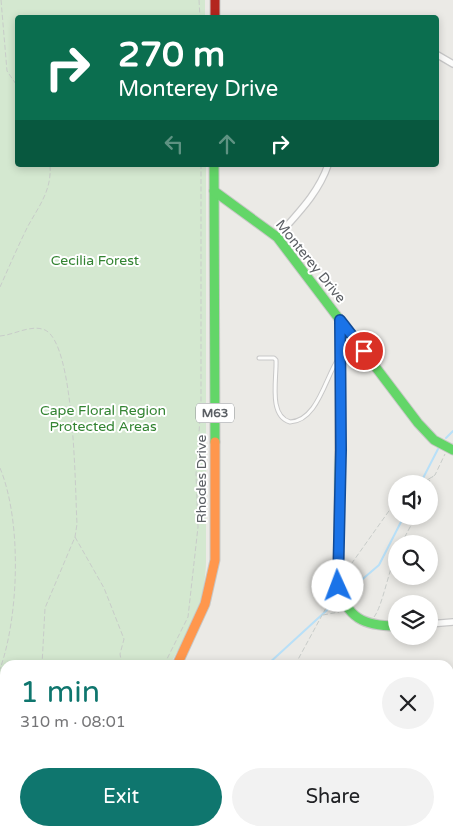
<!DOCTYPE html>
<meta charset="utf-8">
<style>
body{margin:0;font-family:"Varela Round",sans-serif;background:#f2f2f2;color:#202124;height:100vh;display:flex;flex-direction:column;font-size:19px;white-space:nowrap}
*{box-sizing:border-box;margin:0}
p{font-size:16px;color:#757577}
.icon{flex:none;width:28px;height:28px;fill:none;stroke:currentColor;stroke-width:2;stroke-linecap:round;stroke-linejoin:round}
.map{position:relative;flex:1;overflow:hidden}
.details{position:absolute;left:0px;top:660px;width:454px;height:176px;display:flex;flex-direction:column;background:#fff;border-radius:15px 15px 0 0;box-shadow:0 2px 8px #0003}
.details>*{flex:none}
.banner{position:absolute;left:15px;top:15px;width:424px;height:152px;border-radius:5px;box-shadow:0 2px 8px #0003;background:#0b6e4f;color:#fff;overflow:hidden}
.controls{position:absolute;left:388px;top:475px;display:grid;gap:10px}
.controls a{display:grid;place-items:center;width:50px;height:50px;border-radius:50%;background:#fff;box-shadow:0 2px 8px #0003;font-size:25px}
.pin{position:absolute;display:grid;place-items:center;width:42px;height:42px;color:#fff;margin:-21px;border:2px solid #fff;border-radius:50%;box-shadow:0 1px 5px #0007}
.me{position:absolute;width:55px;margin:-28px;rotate:358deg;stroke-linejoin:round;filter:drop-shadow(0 0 4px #0008)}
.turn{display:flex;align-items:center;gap:18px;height:105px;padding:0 20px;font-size:22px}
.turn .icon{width:65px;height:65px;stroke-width:2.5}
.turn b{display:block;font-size:35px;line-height:42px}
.lanes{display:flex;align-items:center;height:48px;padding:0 20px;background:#0003;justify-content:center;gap:25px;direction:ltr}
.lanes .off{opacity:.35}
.round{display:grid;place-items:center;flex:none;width:52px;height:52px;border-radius:26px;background:#f2f2f2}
.summary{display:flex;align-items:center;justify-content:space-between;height:85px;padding:0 20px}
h1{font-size:30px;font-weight:600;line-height:38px;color:#0f766e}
.button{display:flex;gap:10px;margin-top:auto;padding:10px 20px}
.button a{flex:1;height:58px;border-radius:30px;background:#0f766e;color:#fff;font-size:20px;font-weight:600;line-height:58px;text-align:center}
.button a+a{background:#f2f2f2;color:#202124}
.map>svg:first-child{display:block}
.green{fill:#d4e8d0}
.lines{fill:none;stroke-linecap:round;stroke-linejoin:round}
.stream{stroke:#b8e0f8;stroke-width:2}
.lane-casing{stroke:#c8c8c8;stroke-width:5}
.street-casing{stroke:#c8c8c8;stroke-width:8}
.fast-casing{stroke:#c7c7c6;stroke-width:11}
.slow-casing{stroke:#c7c7c6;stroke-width:11}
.jam-casing{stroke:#c7c7c6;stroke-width:11}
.path{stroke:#c8ccc9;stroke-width:1;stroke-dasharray:5 2.5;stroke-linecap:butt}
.lane{stroke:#fcfcfb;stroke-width:3}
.street{stroke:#fcfcfb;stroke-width:5.5}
.fast{stroke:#63d668;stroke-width:9}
.slow{stroke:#ff974d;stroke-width:9}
.jam{stroke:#b3261e;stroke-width:9}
.route-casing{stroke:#114b97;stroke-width:12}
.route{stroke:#1a73e8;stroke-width:9}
.labels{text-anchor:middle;stroke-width:4;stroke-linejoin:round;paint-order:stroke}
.shield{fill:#fff;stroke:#8c8f92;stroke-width:1}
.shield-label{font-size:12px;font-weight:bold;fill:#5b5f64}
.park-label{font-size:14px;fill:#338432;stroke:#fff}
.street-label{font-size:14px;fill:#5b5f64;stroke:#fff}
</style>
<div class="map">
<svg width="453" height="836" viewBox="0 0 453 836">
<rect width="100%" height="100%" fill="#ebeae6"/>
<path class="green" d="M0 0H205V17L18 18V165H206V562C205 606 190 627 170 665H5V831H155L158 836H0Z"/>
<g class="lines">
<g class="stream">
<polyline points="446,438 453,431"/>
<polyline points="420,484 438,449"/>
<polyline points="344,595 379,565 404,516"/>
<polyline points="267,665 338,600"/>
<polyline points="0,806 5,804"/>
</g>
<g class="lane-casing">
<path id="lane" d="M259 358H274L276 360C277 378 268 416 290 422 317 421 325 379 338 359"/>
</g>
<g class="street-casing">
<g id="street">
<polyline points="436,54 453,64"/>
<path d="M277 237C297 214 318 194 328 165"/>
<polyline points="429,624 453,622"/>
</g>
</g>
<g class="fast-casing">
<g id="fast">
<polyline points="214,165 215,442"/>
<polyline points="214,191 277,237 418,423 434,440 453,450"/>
<path d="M341 321 338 586C347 618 364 626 396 626"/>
</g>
</g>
<g class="slow-casing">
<g id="slow">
<polyline points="177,665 205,604 215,560 215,442"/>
<polyline points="449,781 453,782"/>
<polyline points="164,831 167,836"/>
</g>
</g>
<g class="jam-casing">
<polyline id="jam" points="215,0 215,18"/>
</g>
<g class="path">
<polyline points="1,0 7,71 18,87"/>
<polyline points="199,0 200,18"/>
<path d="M0 287C9 267 18 246 28 226 39 206 52 190 50 165"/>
<path d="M0 336C14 335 31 324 45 330 75 344 75 490 77 524L75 537 45 608 42 665"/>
<path d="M0 468C22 521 19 616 0 669"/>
<polyline points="421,484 435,475 445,454"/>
<polyline points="427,484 433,476"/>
<polyline points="75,537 104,588 124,639 120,654 122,665"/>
<polyline points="401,544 416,516"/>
<polyline points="347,570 396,501"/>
<polyline points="323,615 339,612"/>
<path d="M374 617C382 607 389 570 396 554"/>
<polyline points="164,665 188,617 198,527 196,474 201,405 201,165"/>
<polyline points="295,665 333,595"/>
<polyline points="0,701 5,700"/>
<polyline points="20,836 29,831"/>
<polyline points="120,836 122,831"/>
</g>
<use href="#lane" class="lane"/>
<use href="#street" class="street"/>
<use href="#fast" class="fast"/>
<use href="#slow" class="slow"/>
<use href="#jam" class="jam"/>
</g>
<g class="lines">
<g class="route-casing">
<polyline id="route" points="338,586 341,450 340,320 364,351"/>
</g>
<use href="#route" class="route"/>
</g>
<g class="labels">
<rect class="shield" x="196" y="403.5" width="38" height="19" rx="4"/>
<g class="shield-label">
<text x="215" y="417">M63</text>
</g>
<g class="park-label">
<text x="95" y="265">Cecilia Forest</text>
<text x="103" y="415">Cape Floral Region<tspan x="103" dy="16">Protected Areas</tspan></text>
</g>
<g class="street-label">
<text transform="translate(311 261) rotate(51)" y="5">Monterey Drive</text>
<text transform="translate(201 479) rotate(-90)" y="5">Rhodes Drive</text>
</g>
</g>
</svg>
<div class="controls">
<a><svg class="icon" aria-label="sound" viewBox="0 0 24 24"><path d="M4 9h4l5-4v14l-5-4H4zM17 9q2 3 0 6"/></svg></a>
<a><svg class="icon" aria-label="search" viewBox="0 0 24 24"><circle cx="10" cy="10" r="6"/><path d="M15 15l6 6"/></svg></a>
<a><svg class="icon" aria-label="layers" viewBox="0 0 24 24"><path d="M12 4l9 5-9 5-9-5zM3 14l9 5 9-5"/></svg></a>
</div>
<div class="pin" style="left:364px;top:351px;background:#d93025"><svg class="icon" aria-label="arrive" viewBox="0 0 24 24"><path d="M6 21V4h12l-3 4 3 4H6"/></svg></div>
<svg class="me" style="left:338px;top:586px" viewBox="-20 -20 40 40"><circle r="19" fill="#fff"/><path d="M0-13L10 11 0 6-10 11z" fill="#1a73e8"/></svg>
<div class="banner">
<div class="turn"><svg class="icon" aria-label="right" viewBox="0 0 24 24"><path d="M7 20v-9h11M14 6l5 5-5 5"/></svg><div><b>270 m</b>Monterey Drive</div></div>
<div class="lanes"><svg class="icon off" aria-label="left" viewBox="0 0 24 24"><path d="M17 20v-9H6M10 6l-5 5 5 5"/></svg><svg class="icon off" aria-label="ahead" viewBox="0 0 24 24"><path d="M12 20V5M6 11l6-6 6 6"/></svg><svg class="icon" aria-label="right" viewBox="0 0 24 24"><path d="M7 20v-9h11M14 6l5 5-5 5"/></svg></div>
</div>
<section class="details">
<div class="summary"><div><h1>1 min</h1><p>310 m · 08:01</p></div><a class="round"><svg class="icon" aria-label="close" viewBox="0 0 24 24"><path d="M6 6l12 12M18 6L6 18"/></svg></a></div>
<div class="button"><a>Exit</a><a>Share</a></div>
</section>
</div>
